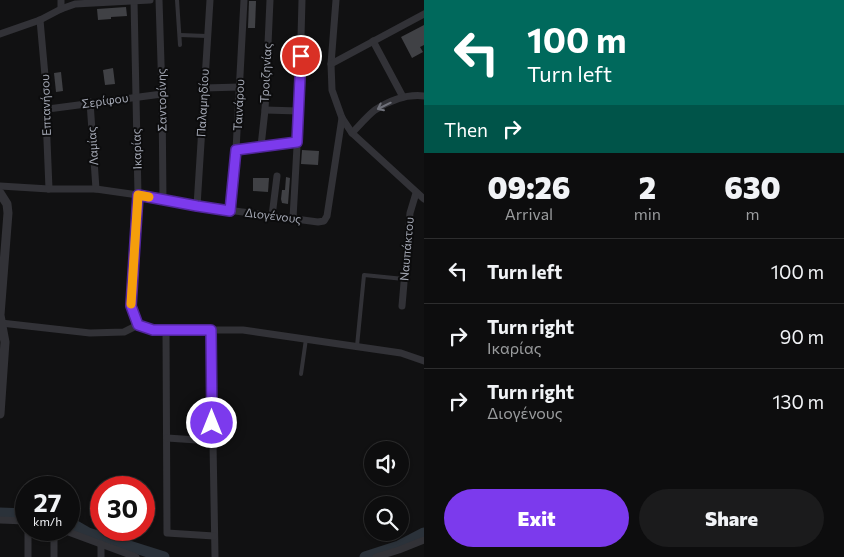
<!DOCTYPE html>
<meta charset="utf-8">
<style>
body{margin:0;font-family:Commissioner,sans-serif;background:#1b1b1c;color:#f1f3f6;height:100vh;display:flex;flex-direction:column;font-size:19px;white-space:nowrap}
*{box-sizing:border-box;margin:0}
p{font-size:16px;color:#9a9c9e}
.icon{flex:none;width:28px;height:28px;fill:none;stroke:currentColor;stroke-width:2;stroke-linecap:round;stroke-linejoin:round}
.map{position:relative;flex:1;overflow:hidden}
.drawer{display:flex;flex-direction:column;background:#0d0d0e;width:420px}
.drawer>*{flex:none}
.banner{background:#00695c;color:#fff;overflow:hidden}
.controls{position:absolute;left:364px;top:441px;display:grid;gap:10px}
.controls a{display:grid;place-items:center;width:45px;height:45px;border-radius:50%;background:#0d0d0e;box-shadow:0 1px 4px #0004,0 0 0 1px #2d2d2e;font-size:25px}
.speed{position:absolute;left:15px;top:476px;display:flex;gap:10px;font-size:25px;font-weight:700;text-align:center}
.speed>*{display:grid;place-content:center;width:65px;height:65px;border-radius:50%;background:#0d0d0e;box-shadow:0 1px 4px #0004,0 0 0 1px #2d2d2e;line-height:1}
.speed small{font-size:12px;font-weight:400}
.speed .limit{border:8px solid #d22;background:#fff;color:#111}
.pin{position:absolute;display:grid;place-items:center;width:42px;height:42px;color:#fff;margin:-21px;border:2px solid #fff;border-radius:50%;box-shadow:0 1px 5px #0007}
.me{position:absolute;width:55px;margin:-28px;rotate:0deg;stroke-linejoin:round;filter:drop-shadow(0 0 4px #0008)}
.turn{display:flex;align-items:center;gap:18px;height:105px;padding:0 20px;font-size:22px}
.turn .icon{width:65px;height:65px;stroke-width:2.5}
.turn b{display:block;font-size:35px;line-height:42px}
.then{display:flex;align-items:center;height:48px;padding:0 20px;background:#0003;gap:10px;font-size:19px}
.eta{display:flex;justify-content:space-evenly;align-items:center;height:85px;text-align:center}
.eta b{font-size:30px;font-weight:800;line-height:35px}
.button{display:flex;gap:10px;margin-top:auto;padding:10px 20px}
.button a{flex:1;height:58px;border-radius:30px;background:#7c3aed;color:#fff;font-size:20px;font-weight:800;line-height:58px;text-align:center}
.button a+a{background:#1b1b1c;color:#f1f3f6}
ul{padding:0;list-style:none}
li{display:flex;align-items:center;gap:15px;height:65px;padding:0 20px;border-top:1px solid #2d2d2e}
li div{flex:1}
li b{display:block;font-size:19px}
li em{font-style:normal}
main{display:flex;flex:1;min-height:0}
.map>svg:first-child{display:block}
.lines{fill:none;stroke-linecap:round;stroke-linejoin:round}
.river{stroke:#2b323a;stroke-width:11}
.building{fill:#404145}
.service{stroke:#323237;stroke-width:4}
.minor{stroke:#323237;stroke-width:7}
.tertiary{stroke:#323237;stroke-width:9}
.oneway{stroke:#70727b}
.route-casing{stroke:#51269a;stroke-width:12}
.route{stroke:#7c3aed;stroke-width:9}
.slow{stroke:#f59e0b;stroke-width:9}
.labels{text-anchor:middle;stroke-width:4;stroke-linejoin:round;paint-order:stroke}
.street-label{font-size:12px;fill:#a2a6b2;stroke:#0c0c0d}
</style>
<main>
<div class="map">
<svg width="424" height="557" viewBox="0 0 424 557">
<rect width="100%" height="100%" fill="#111112"/>
<g class="lines">
<g class="river">
<polyline points="0,513 26,514"/>
<polyline points="69,522 88,533 164,557"/>
<polyline points="365,557 399,546 424,533"/>
</g>
</g>
<g class="building">
<polygon points="249,1 256,1 255,28 248,28"/>
<polygon points="126,7 127,16 111,17 111,19 98,20 97,9"/>
<polygon points="424,25 424,45 420,47 423,52 412,58 401,37"/>
<polygon points="113,68 115,84 105,85 103,70"/>
<polygon points="61,72 63,91 56,92 54,73"/>
<polygon points="302,150 319,151 318,165 301,164"/>
<polygon points="286,177 290,178 288,204 282,203 281,199 282,190 285,190"/>
<polygon points="253,178 269,178 268,192 253,191"/>
</g>
<g class="lines">
<g class="service">
<polyline points="177,0 180,45"/>
<polyline points="180,35 207,36"/>
<polyline points="357,346 364,275 404,279"/>
<polyline points="301,374 306,339"/>
</g>
<g class="minor">
<polyline points="61,0 61,9"/>
<polyline points="134,0 138,195 131,306 138,325"/>
<polyline points="159,0 162,94 163,200"/>
<polyline points="336,0 331,64 332,90 342,118 352,133 424,199"/>
<polyline points="40,20 48,109 46,116 49,189"/>
<polyline points="0,34 40,20 61,9 75,4 150,0"/>
<polyline points="373,41 403,97"/>
<polyline points="331,64 424,14"/>
<polyline points="204,88 240,87"/>
<polyline points="90,102 96,189"/>
<polyline points="48,109 162,94"/>
<polyline points="265,110 299,111"/>
<path d="M352 133C359 126 367 116 375 110 389 101 407 94 424 96"/>
<polyline points="261,146 265,110 270,0"/>
<polyline points="236,150 297,142"/>
<polyline points="0,186 49,189 96,189 138,195 197,206 318,222 324,221 327,216 342,118"/>
<polyline points="197,206 210,0"/>
<polyline points="230,211 236,150 244,0"/>
<polyline points="272,216 277,176"/>
<polyline points="293,218 299,111 302,0"/>
<polyline points="402,306 410,213 416,193"/>
<polyline points="1,323 90,333 124,332 138,325 153,330 243,330 401,353 424,361"/>
<polyline points="211,330 215,556"/>
<polyline points="166,331 167,533 214,536"/>
<polyline points="167,438 212,441"/>
<polyline points="0,520 26,521"/>
<polyline points="63,530 136,557"/>
<polyline points="101,544 101,557"/>
<polyline points="28,557 28,530"/>
<polyline points="54,557 54,530"/>
<polyline points="376,557 399,550 424,540"/>
</g>
<polyline class="tertiary" points="0,193 7,204 8,213 0,315 5,342 0,414"/>
</g>
<defs><path id="oneway-shaft" d="M-6 0H5M1.5-3L5.5 0L1.5 3" fill="none" stroke-width="1.6" stroke-linecap="round" stroke-linejoin="round" transform="scale(1.25)"/></defs>
<use class="oneway" href="#oneway-shaft" transform="translate(384 106) rotate(154)"/>
<g class="lines">
<g class="route-casing">
<polyline id="route" points="212,423 211,330 153,330 138,325 131,306 138,195 197,206 230,211 236,150 297,142 301,56"/>
</g>
<use href="#route" class="route"/>
<polyline class="slow" points="131,304 138,195 149,197"/>
</g>
<g class="labels">
<g class="street-label">
<text transform="translate(266 73) rotate(-87)" y="4">Τροιζηνίας</text>
<text transform="translate(162 100) rotate(-91)" y="4">Σαντορίνης</text>
<text transform="translate(105 101) rotate(-8)" y="4">Σερίφου</text>
<text transform="translate(203 103) rotate(-87)" y="4">Παλαμηδίου</text>
<text transform="translate(46 105) rotate(-92)" y="4">Επτανήσου</text>
<text transform="translate(239 105) rotate(-87)" y="4">Ταινάρου</text>
<text transform="translate(93 146) rotate(-94)" y="4">Λαμίας</text>
<text transform="translate(137 149) rotate(-92)" y="4">Ικαρίας</text>
<text transform="translate(273 216) rotate(7)" y="4">Διογένους</text>
<text transform="translate(407 249) rotate(-85)" y="4">Ναυπάκτου</text>
</g>
</g>
</svg>
<div class="controls">
<a><svg class="icon" aria-label="sound" viewBox="0 0 24 24"><path d="M4 9h4l5-4v14l-5-4H4zM17 9q2 3 0 6"/></svg></a>
<a><svg class="icon" aria-label="search" viewBox="0 0 24 24"><circle cx="10" cy="10" r="6"/><path d="M15 15l6 6"/></svg></a>
</div>
<div class="speed"><div>27<small>km/h</small></div><div class="limit">30</div></div>
<div class="pin" style="left:301px;top:56px;background:#d93025"><svg class="icon" aria-label="arrive" viewBox="0 0 24 24"><path d="M6 21V4h12l-3 4 3 4H6"/></svg></div>
<svg class="me" style="left:212px;top:423px" viewBox="-20 -20 40 40"><circle r="17" fill="#7c3aed" stroke="#fff" stroke-width="3"/><path d="M0-11L8 9 0 5-8 9z" fill="#fff"/></svg>
</div>
<section class="drawer">
<div class="banner">
<div class="turn"><svg class="icon" aria-label="left" viewBox="0 0 24 24"><path d="M17 20v-9H6M10 6l-5 5 5 5"/></svg><div><b>100 m</b>Turn left</div></div>
<div class="then">Then<svg class="icon" aria-label="right" viewBox="0 0 24 24"><path d="M7 20v-9h11M14 6l5 5-5 5"/></svg></div>
</div>
<div class="eta">
<div><b>09:26</b><p>Arrival</p></div>
<div><b>2</b><p>min</p></div>
<div><b>630</b><p>m</p></div>
</div>
<ul>
<li><svg class="icon" aria-label="left" viewBox="0 0 24 24"><path d="M17 20v-9H6M10 6l-5 5 5 5"/></svg><div><b>Turn left</b></div><em>100 m</em></li>
<li><svg class="icon" aria-label="right" viewBox="0 0 24 24"><path d="M7 20v-9h11M14 6l5 5-5 5"/></svg><div><b>Turn right</b><p>Ικαρίας</p></div><em>90 m</em></li>
<li><svg class="icon" aria-label="right" viewBox="0 0 24 24"><path d="M7 20v-9h11M14 6l5 5-5 5"/></svg><div><b>Turn right</b><p>Διογένους</p></div><em>130 m</em></li>
</ul>
<div class="button"><a>Exit</a><a>Share</a></div>
</section>
</main>
